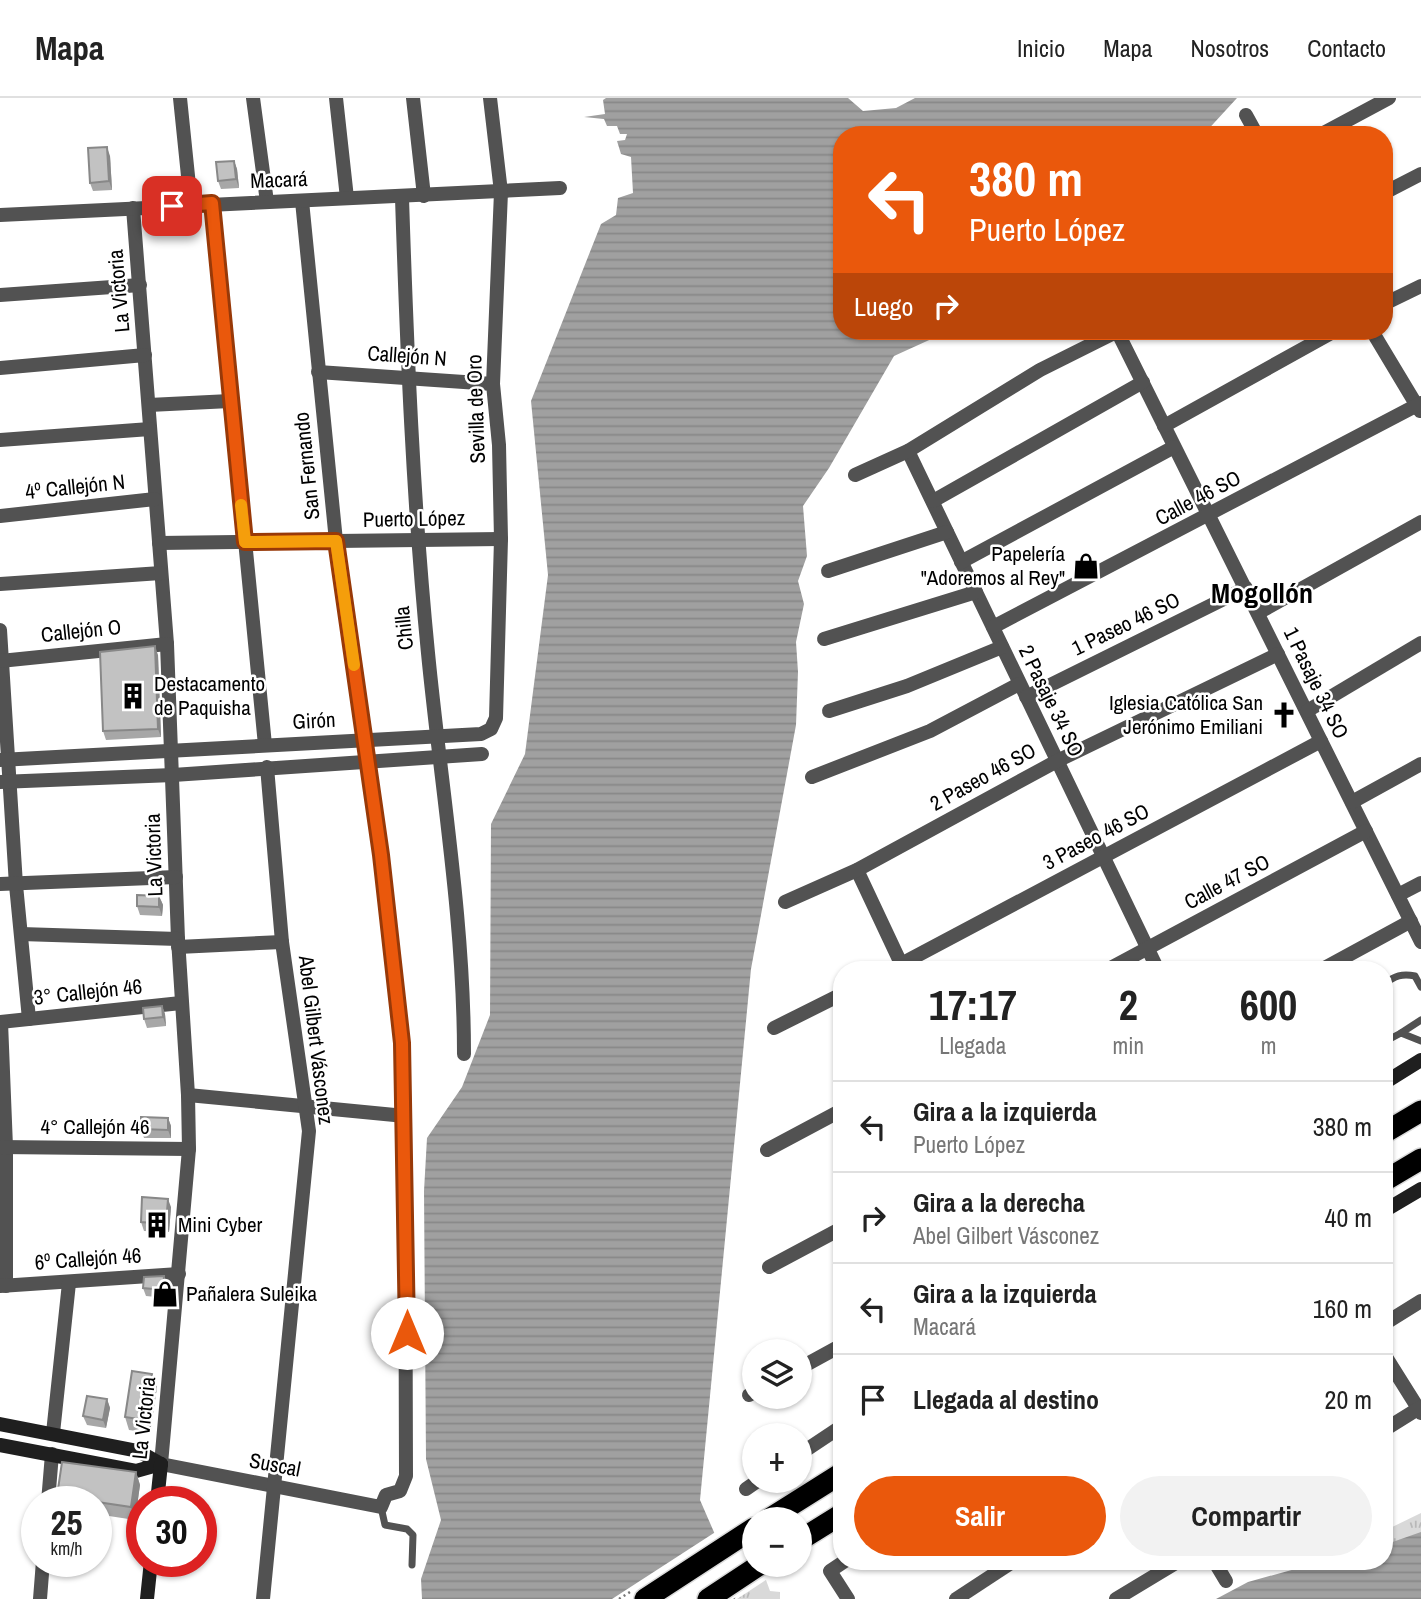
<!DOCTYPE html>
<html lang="es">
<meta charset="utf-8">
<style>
body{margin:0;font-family:"Archivo Narrow",sans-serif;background:#f2f2f2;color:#222;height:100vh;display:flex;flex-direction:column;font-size:26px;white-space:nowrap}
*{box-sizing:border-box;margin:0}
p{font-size:23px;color:#767676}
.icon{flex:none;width:38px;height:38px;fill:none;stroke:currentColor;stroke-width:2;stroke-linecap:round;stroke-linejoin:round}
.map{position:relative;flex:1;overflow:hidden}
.sheet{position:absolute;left:833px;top:863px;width:560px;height:609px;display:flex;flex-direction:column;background:#fff;border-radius:28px;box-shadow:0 2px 5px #0004}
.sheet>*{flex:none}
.banner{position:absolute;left:833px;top:28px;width:560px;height:214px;border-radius:28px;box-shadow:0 2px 5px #0004;background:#ea580c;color:#fff;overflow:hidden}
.tools{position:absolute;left:742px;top:1241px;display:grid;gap:14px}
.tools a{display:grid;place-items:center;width:70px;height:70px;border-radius:50%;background:#fff;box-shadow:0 2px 5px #0004;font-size:35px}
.speed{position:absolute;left:21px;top:1388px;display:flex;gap:14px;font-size:35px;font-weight:700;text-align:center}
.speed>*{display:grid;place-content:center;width:91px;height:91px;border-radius:50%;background:#fff;box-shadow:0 2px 5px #0004;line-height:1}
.speed small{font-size:18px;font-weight:400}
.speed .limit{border:10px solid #d22;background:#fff;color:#111}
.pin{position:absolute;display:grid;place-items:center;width:60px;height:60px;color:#fff;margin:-30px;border-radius:14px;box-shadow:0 4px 10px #0006}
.me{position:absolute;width:77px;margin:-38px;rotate:0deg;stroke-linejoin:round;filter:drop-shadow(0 0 5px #0008)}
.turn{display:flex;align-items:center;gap:24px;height:147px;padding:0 21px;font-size:32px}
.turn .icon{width:91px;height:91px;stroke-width:2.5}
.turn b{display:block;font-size:49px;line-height:60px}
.then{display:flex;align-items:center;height:66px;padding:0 21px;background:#0003;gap:14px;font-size:26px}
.eta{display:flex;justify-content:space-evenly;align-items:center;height:119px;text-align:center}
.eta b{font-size:42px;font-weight:700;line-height:49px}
.action{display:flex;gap:14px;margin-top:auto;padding:14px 21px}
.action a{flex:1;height:80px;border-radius:42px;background:#ea580c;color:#fff;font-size:28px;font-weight:700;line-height:80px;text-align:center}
.action a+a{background:#f2f2f2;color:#222}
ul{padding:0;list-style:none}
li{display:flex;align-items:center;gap:21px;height:91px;padding:0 21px;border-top:2px solid #e0e0e0}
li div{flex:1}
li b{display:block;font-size:26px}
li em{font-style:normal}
header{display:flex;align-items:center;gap:42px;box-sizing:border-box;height:98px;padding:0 35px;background:#fff;border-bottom:2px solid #e0e0e0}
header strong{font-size:33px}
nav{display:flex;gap:38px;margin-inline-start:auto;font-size:24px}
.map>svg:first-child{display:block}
.park{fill:url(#park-tufts)}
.water{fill:url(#water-rules)}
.pier{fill:#fff}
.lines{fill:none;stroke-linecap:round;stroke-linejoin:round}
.highway-casing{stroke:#dbdbdb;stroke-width:24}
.path{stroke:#747474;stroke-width:2.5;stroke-dasharray:2 3.5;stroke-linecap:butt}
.lane{stroke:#525252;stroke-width:7}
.street{stroke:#525252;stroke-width:14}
.secondary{stroke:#1f1f1f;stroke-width:14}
.highway{stroke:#000;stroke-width:21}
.wall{fill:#a7a7a7}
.shaded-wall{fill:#888}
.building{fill:#c2c2c2;stroke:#888;stroke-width:2}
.route-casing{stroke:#983908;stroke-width:18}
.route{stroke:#ea580c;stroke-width:12}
.slow{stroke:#f59e0b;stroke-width:12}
.labels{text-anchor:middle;stroke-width:5;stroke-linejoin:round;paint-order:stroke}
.street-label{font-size:21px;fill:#000;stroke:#fff}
.poi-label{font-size:21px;fill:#000;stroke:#fff;text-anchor:start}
.district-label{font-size:28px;font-weight:bold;fill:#000;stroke:#fff}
</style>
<header>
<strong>Mapa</strong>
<nav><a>Inicio</a><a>Mapa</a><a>Nosotros</a><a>Contacto</a></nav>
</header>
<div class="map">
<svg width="1421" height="1501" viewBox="0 0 1421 1501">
<defs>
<pattern id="park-tufts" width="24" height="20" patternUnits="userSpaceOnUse" patternTransform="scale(1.75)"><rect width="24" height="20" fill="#d9d9d9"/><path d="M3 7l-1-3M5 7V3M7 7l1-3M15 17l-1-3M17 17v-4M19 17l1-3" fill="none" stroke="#b8b8b8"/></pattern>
<pattern id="water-rules" width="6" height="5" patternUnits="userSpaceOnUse" patternTransform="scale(1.75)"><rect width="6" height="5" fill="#a0a0a0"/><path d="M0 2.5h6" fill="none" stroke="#888"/></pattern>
</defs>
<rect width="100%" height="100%" fill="#fff"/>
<g class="park">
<polygon points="1421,1415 1421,1442 1384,1457 1384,1433"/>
<polygon points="766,1482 770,1493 780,1494 780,1501 737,1501"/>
</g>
<g class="water">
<polygon points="606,0 848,0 863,13 896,10 915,0 1237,0 1203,37 842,37 842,233 949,233 894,258 829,370 803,408 807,458 798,483 804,506 796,544 798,574 796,627 751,871 700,1402 737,1487 735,1501 422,1501 421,1481 441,1422 426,1361 424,1093 427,1040 462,989 490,917 491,726 525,656 548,477 531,303 601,126 616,117 618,100 633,95 631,59 621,56 617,43 625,42 627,36 620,36 617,28 607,28 604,21 584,19 605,16 603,2"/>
<polygon points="1421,1434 1421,1501 1216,1501 1248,1484 1324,1463 1384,1463 1384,1447"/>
</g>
<polygon class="pier" points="717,1433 740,1486 739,1497 733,1501 612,1501"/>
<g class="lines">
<g class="highway-casing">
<g id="highway">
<polyline points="1384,1035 1421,1013"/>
<polyline points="1384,1083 1421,1061"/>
<polyline points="769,1421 842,1375"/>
<polyline points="800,1442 842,1416"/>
<polyline points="645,1501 754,1430"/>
<polyline points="708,1501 761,1466"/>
</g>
</g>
<polyline class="path" points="619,1501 630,1494"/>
<g class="lane">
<path d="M1384 886C1395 878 1402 875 1415 878L1421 889"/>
<polyline points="1401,935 1421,922"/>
<polyline points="1384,944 1401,935 1421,943"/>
<polyline points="381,1409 385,1427 407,1431 413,1437 412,1467"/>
</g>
<g class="street">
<polyline points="180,0 191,107"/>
<polyline points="253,0 267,104"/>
<polyline points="336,0 347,100"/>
<polyline points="413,0 424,98"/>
<polyline points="1246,17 1257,37"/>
<polyline points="1320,37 1389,0"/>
<polyline points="1384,95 1421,76"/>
<path d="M402 100C407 252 413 403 428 555 441 689 464 821 464 956"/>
<polyline points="212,105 265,647"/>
<polyline points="133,110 167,546 178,841 188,997 189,1051 161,1366 381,1409 386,1397 400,1393 406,1378 405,1018 402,945 381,757 336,443 302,103"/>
<polyline points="0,117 560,90"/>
<polyline points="0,197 140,187"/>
<polyline points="1384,206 1421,188"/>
<polyline points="1117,233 1421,844"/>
<polyline points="1372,233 1420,313"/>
<polyline points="0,270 145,257"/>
<polyline points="318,274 493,286"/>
<polyline points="149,307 230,303"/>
<polyline points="1164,328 1335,233"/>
<polyline points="0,342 150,331"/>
<polyline points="908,353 1158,872"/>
<polyline points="855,377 908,353 1040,272 1118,233"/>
<polyline points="933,403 1143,284"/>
<polyline points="0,418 155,401"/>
<polyline points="159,445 501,441"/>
<polyline points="961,464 1174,349"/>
<polyline points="828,473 947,434"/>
<polyline points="0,486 161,475"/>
<polyline points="1258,515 1421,424"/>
<polyline points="993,529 1421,305"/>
<polyline points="0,532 16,787 29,921"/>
<polyline points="824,541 976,494"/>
<polyline points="0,563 167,546"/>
<polyline points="1026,599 1246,490"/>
<polyline points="829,613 907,588 1002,549"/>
<polyline points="1307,613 1421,545"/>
<polyline points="0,662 481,636 491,631 496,620 501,441 499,347 493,286 501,94 490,0"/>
<polyline points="812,679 930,633 1019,586"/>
<polyline points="0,684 173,677 482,656"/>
<polyline points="1352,704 1421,666"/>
<polyline points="857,772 904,872"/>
<polyline points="0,786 176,779"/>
<polyline points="1398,797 1421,785"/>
<polyline points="785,804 857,772 1057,663 1278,556"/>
<polyline points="21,836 178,841"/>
<polyline points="178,849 282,844"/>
<polyline points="890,872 1321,643"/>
<polyline points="1107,872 1366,733"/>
<polyline points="1321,872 1411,823"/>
<polyline points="0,924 181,905"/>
<polyline points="1,924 6,1049 6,1188"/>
<polyline points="774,930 842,896"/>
<polyline points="188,997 405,1018"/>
<polyline points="0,1049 189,1051"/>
<polyline points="767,1052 842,1012"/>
<polyline points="769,1169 842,1130"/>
<polyline points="0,1188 179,1176"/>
<polyline points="1384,1226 1421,1203"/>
<polyline points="1384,1256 1421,1315"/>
<polyline points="800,1270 842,1247"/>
<polyline points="749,1297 754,1294"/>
<polyline points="1384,1332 1421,1309"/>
<polyline points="53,1335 69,1185"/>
<polyline points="800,1356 842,1328"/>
<polyline points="746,1391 759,1382"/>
<polyline points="48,1404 52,1356"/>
<polyline points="845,1463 830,1473 848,1501"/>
<polyline points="1214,1463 1226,1483"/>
<polyline points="40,1501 43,1463"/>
<polyline points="263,1501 309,1033 282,844 267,669"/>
<polyline points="956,1501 1014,1463"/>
<polyline points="1116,1501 1179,1463"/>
</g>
<g class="secondary">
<polyline points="1384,985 1421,962"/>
<polyline points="1384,1113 1421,1091"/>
<polyline points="0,1326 138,1353 161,1366"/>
<polyline points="0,1347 136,1373 161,1366"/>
<polyline points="157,1404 161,1366"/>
<polyline points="147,1501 151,1463"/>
</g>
<use href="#highway" class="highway"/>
</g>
<g class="wall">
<polygon points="110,58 112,92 93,93 90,85"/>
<polygon points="234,63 237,71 239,90 221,91 218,83"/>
<polygon points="158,557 161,639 106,642 103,633"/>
<polygon points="159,798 163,807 162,818 140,817 137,808"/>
<polygon points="162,908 165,916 166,928 147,930 144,921"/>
<polygon points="168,1020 171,1028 171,1040 144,1040 141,1031"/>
<polygon points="171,1109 169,1134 144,1133 141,1124"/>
<polygon points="164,1178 167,1186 166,1200 146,1198 143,1190"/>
<polygon points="152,1276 157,1289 150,1335 129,1332 125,1319"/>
<polygon points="107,1301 110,1310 106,1330 87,1327 83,1318"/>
<polygon points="136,1374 140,1387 135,1422 96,1416 96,1404 59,1404 57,1398"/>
</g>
<g class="shaded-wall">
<polygon points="107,49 110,58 112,92 109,83"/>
<polygon points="234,63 237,71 239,90 236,81"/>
<polygon points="155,548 158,557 161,639 158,631"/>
<polygon points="159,798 163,807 162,818 159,809"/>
<polygon points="162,908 165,916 166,928 163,919"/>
<polygon points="168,1020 171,1028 171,1040 168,1032"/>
<polygon points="168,1101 171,1109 169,1134 166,1126"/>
<polygon points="164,1178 167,1186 166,1200 163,1192"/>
<polygon points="152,1276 157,1289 150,1335 145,1322"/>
<polygon points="107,1301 110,1310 106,1330 103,1322"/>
<polygon points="136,1374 140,1387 135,1422 131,1409"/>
</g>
<g class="building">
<polygon points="107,49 109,83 90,85 88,50"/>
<polygon points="234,63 236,81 218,83 216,64"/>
<polygon points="155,548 158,631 103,633 100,554"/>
<polygon points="137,797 159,798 159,809 137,808"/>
<polygon points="162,908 163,919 144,921 143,910"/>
<polygon points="141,1019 168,1020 168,1032 141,1031"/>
<polygon points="142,1099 168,1101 166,1126 141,1124"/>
<polygon points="164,1178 163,1192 143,1190 144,1179"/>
<polygon points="132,1273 152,1276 145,1322 125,1319"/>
<polygon points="87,1298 107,1301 103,1322 83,1318"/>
<polygon points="62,1364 136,1374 131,1409 57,1398"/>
</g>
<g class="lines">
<g class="route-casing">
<polyline id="route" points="172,108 212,105 245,444 336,443 381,757 402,945 407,1235"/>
</g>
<use href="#route" class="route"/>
<polyline class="slow" points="241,407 245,444 336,443 354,567"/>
</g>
<defs>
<g id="shop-bare" transform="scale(2.1)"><path d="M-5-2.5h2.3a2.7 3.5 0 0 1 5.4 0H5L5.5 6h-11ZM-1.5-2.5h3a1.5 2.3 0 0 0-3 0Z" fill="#000" stroke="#fff" stroke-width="2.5" paint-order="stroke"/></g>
<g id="building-bare" transform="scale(2.1)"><path d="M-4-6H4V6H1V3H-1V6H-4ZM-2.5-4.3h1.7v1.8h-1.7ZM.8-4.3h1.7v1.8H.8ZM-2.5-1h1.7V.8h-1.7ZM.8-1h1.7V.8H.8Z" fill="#000" stroke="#fff" stroke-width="2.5" paint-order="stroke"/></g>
<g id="church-bare" transform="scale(2.1)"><path d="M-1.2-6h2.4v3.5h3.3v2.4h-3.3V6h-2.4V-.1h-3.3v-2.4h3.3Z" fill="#000" stroke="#fff" stroke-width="2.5" paint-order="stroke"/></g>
</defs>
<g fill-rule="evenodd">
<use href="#shop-bare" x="1086" y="468"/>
<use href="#building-bare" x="133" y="598"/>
<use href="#church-bare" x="1284" y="617"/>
<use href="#building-bare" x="157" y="1127"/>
<use href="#shop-bare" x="165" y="1196"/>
</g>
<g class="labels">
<g class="street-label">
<text transform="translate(279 82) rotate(-2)" y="7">Macará</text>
<text transform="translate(119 193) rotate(-95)" y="7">La Victoria</text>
<text transform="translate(407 258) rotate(4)" y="7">Callejón N</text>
<text transform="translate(476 311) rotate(-92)" y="7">Sevilla de Oro</text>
<text transform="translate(307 368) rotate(-96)" y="7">San Fernando</text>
<text transform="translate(75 389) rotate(-6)" y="7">4º Callejón N</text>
<text transform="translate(1198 400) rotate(-28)" y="7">Calle 46 SO</text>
<text transform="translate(414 421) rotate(-1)" y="7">Puerto López</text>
<text transform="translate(1126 526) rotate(-26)" y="7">1 Paseo 46 SO</text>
<text transform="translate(404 530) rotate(-96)" y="7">Chilla</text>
<text transform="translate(81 533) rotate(-6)" y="7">Callejón O</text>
<text transform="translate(1316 585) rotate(64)" y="7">1 Pasaje 34 SO</text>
<text transform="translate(1051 603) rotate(64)" y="7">2 Pasaje 34 SO</text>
<text transform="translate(314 623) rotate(-3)" y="7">Girón</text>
<text transform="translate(983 679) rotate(-29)" y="7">2 Paseo 46 SO</text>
<text transform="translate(1096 739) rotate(-28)" y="7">3 Paseo 46 SO</text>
<text transform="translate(154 757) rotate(-92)" y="7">La Victoria</text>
<text transform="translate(1227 784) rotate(-28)" y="7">Calle 47 SO</text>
<text transform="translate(88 894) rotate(-6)" y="7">3° Callejón 46</text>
<text transform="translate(316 942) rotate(83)" y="7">Abel Gilbert Vásconez</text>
<text x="95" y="1036">4° Callejón 46</text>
<text transform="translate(88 1161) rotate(-4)" y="7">6º Callejón 46</text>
<text transform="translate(144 1320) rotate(-84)" y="7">La Victoria</text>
<text transform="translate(275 1367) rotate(11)" y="7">Suscal</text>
</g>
<g class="poi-label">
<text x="1065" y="463" text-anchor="end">Papelería<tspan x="1065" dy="24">"Adoremos al Rey"</tspan></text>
<text x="154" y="593">Destacamento<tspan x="154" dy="24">de Paquisha</tspan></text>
<text x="1263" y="612" text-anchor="end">Iglesia Católica San<tspan x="1263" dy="24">Jerónimo Emiliani</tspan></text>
<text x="178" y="1134">Mini Cyber</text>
<text x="186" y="1203">Pañalera Suleika</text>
</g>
<g class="district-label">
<text x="1262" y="505">Mogollón</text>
</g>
</g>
</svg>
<div class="tools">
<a><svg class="icon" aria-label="layers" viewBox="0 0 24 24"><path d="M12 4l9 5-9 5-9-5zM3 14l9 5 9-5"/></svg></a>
<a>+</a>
<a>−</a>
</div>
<div class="speed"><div>25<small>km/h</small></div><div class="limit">30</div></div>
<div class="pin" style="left:172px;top:108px;background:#d93025"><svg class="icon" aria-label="arrive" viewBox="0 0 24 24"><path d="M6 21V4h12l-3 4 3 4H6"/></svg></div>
<svg class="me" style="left:407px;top:1235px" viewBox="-20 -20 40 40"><circle r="19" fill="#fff"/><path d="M0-13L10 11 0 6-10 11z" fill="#ea580c"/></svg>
<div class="banner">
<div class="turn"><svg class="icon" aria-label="left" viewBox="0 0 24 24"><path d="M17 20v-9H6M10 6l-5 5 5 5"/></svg><div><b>380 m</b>Puerto López</div></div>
<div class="then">Luego<svg class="icon" aria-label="right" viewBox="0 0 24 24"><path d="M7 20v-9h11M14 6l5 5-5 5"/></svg></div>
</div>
<section class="sheet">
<div class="eta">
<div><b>17:17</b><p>Llegada</p></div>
<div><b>2</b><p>min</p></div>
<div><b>600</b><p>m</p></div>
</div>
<ul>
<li><svg class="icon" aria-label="left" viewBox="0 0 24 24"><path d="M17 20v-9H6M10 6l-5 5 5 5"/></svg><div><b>Gira a la izquierda</b><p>Puerto López</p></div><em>380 m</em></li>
<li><svg class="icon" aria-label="right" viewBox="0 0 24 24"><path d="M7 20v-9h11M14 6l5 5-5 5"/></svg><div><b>Gira a la derecha</b><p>Abel Gilbert Vásconez</p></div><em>40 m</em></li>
<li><svg class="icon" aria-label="left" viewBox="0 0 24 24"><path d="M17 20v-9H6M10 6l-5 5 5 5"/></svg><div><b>Gira a la izquierda</b><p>Macará</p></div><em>160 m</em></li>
<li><svg class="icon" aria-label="arrive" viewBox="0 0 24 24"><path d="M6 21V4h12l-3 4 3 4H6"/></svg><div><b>Llegada al destino</b></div><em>20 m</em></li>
</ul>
<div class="action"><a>Salir</a><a>Compartir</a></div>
</section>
</div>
